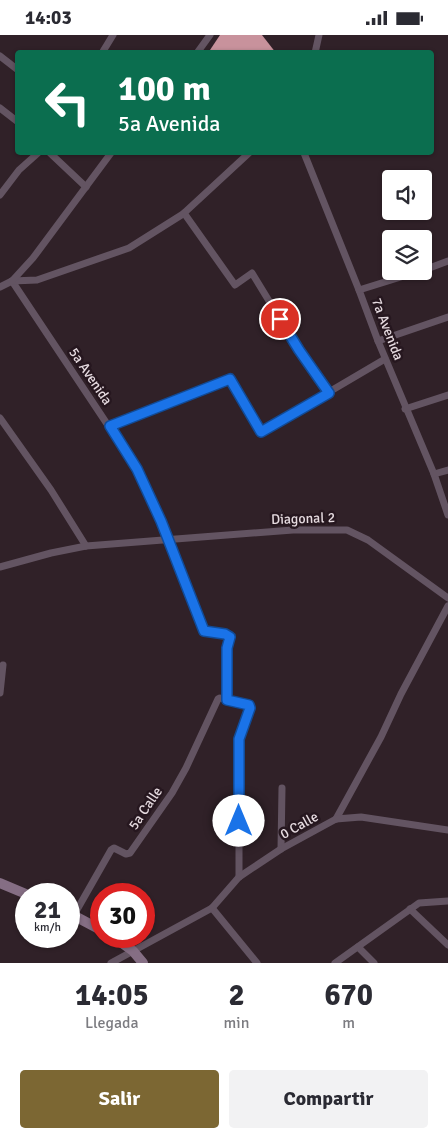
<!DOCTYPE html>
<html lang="es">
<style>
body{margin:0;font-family:Signika,sans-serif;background:#f2f2f3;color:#2b2b33;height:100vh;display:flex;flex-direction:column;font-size:19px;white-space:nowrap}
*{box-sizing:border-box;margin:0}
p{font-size:16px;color:#7c7c81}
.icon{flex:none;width:28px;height:28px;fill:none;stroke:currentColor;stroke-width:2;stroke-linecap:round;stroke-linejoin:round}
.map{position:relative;height:928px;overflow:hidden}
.drawer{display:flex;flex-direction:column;background:#fff;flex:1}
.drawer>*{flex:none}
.guide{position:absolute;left:15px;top:15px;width:419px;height:105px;border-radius:5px;box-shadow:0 1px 4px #0004;background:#0b6e4f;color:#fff;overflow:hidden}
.buttons{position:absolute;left:382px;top:135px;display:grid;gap:10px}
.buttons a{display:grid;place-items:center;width:50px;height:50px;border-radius:5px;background:#fff;box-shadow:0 1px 4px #0004;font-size:25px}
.speed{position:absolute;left:15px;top:848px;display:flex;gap:10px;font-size:25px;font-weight:700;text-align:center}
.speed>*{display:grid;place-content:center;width:65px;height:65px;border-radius:50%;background:#fff;box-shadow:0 1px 4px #0004;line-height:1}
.speed small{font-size:12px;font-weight:400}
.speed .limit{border:8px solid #d22;background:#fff;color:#111}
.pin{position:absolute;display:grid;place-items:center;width:42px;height:42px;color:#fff;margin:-21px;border:2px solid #fff;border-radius:50%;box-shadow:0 1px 5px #0007}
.me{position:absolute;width:55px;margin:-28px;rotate:0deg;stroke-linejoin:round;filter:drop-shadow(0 0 4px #0008)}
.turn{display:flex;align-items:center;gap:18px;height:105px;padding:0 20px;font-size:22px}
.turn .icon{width:65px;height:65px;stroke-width:2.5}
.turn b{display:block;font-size:35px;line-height:42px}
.eta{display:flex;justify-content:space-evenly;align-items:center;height:85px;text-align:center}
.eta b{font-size:30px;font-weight:700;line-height:35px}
.primary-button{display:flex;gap:10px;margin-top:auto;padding:10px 20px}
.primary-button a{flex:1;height:58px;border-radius:5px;background:#7c6733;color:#fff;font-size:20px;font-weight:700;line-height:58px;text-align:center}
.primary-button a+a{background:#f2f2f3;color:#2b2b33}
.status{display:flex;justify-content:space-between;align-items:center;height:35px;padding:0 25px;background:#fff;direction:ltr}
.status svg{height:14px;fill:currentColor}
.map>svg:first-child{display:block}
.building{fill:#c8929c}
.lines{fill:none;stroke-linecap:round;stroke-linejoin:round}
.lane{stroke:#635462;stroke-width:3}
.street{stroke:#635462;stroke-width:7}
.secondary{stroke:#856e84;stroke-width:10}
.route-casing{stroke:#114b97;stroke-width:12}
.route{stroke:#1a73e8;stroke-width:9}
.labels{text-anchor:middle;stroke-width:5;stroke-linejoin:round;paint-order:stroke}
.street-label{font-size:14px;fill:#e6dbe0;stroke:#26171f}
</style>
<div class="status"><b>14:03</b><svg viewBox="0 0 49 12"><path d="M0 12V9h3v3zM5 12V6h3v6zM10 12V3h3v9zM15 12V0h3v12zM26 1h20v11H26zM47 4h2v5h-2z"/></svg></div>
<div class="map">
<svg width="448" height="928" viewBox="0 0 448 928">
<rect width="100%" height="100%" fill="#302128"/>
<polygon class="building" points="220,0 262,0 276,18 208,18"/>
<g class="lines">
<polyline class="lane" points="36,906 38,901"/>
<g class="street">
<polyline points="102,18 113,0"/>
<polyline points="197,18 210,0"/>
<polyline points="315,18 319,0"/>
<polyline points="0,21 18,35"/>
<polyline points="0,73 18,87"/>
<polyline points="50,118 86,152"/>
<polyline points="304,118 359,255 378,306 434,439 448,480"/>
<polyline points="0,160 19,135 38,118"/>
<polyline points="184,178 235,250 252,238 299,315 329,358"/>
<polyline points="424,235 448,226"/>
<polyline points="12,246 137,434 169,503 204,596 225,599 230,602 227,613 227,665"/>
<polyline points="12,246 37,245 129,213 183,179 249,118"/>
<polyline points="0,252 12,246 33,223 111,118"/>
<polyline points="359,255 420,236"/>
<polyline points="378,306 448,282"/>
<polyline points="405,374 448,360"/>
<polyline points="0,383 51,455 86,511"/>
<polyline points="110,391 230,344 261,397 385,324"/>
<polyline points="434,439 448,435"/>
<polyline points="0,532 51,518 86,511 293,495 347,495 368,505 448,563"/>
<polyline points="0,658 3,630"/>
<polyline points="336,784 381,702 401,659 448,571"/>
<polyline points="281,814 282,753"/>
<polyline points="212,873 257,928"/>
<polyline points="410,874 448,910"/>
<polyline points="74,880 111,815 114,813 126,819 130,818 172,758 186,733 218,664 220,663 250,672 239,703 239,842"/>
<polyline points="358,912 374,928"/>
<polyline points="111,928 212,873 239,842 281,814 336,784 361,782 448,795"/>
<polyline points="335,928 419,868 448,866"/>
</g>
<g class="secondary">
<polyline points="0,848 26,859"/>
<polyline points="69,878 101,895"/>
<polyline points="112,901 133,916 143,928"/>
</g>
</g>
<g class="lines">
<g class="route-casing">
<polyline id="route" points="239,786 239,704 250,673 249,670 227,665 227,613 230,602 225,599 204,596 161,486 137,434 110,391 230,344 261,397 329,358 299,315 280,284"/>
</g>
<use href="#route" class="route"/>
</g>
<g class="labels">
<g class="street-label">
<text transform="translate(388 294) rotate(69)" y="5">7a Avenida</text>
<text transform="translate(91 341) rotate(56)" y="5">5a Avenida</text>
<text transform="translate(303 483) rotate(-2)" y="5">Diagonal 2</text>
<text transform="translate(145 773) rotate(-56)" y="5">5a Calle</text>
<text transform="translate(299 790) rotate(-29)" y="5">0 Calle</text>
</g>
</g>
</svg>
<div class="buttons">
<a><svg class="icon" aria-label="sound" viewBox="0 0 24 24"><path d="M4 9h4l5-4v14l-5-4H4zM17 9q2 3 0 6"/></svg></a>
<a><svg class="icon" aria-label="layers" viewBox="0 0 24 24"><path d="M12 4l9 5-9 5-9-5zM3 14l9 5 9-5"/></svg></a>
</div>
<div class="speed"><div>21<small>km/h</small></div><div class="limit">30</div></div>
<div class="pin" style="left:280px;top:284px;background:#d93025"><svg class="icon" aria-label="arrive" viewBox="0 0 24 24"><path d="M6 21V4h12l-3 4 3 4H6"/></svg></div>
<svg class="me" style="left:239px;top:786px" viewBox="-20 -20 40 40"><circle r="19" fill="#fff"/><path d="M0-13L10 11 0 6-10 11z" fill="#1a73e8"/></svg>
<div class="guide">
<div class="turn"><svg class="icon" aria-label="left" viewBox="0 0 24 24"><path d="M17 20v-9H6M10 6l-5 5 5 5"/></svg><div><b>100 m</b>5a Avenida</div></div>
</div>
</div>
<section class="drawer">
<div class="eta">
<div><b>14:05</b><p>Llegada</p></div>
<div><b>2</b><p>min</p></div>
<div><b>670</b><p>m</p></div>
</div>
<div class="primary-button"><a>Salir</a><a>Compartir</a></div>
</section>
